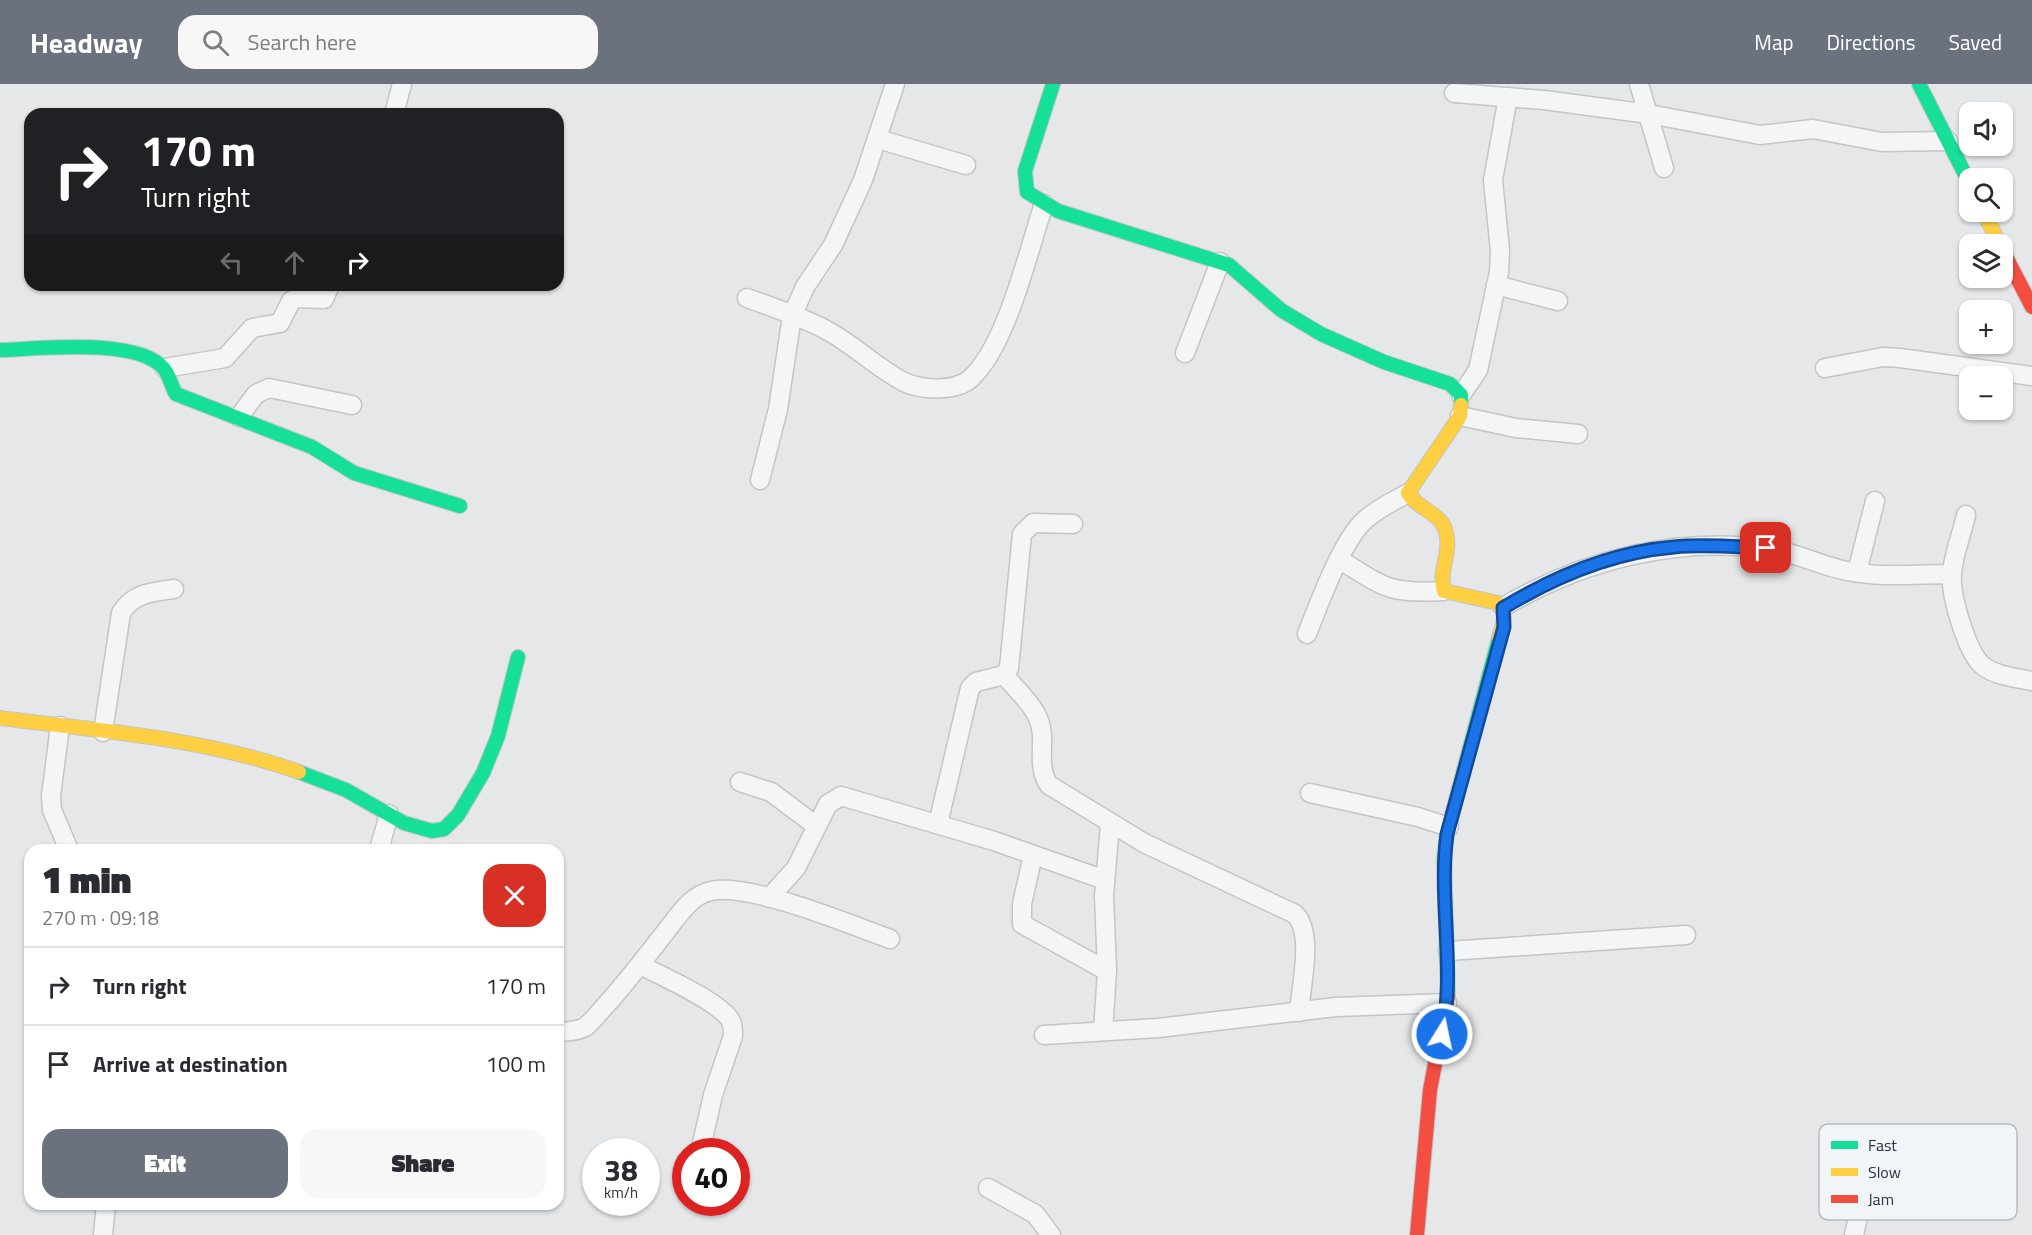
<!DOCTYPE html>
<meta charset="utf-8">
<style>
body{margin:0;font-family:"Titillium Web",sans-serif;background:#f7f7f7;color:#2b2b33;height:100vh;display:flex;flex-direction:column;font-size:22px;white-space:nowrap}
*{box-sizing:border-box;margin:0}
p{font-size:20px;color:#7c7c81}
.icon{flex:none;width:33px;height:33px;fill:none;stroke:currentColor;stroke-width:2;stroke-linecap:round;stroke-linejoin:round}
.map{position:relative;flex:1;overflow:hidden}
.details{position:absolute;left:24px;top:760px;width:540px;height:366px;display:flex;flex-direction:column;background:#fff;border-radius:18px;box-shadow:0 2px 4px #0004}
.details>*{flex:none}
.top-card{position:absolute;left:24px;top:24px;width:540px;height:183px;border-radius:18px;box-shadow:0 2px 4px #0004;background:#202124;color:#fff;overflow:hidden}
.controls{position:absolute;left:1959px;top:18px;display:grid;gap:12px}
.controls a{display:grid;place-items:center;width:54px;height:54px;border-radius:12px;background:#fff;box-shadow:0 2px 4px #0004;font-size:30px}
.speed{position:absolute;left:582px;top:1054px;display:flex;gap:12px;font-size:30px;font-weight:700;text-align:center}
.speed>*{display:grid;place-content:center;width:78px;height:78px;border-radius:50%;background:#fff;box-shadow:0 2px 4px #0004;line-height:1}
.speed small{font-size:15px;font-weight:400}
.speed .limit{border:9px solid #d22;background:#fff;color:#111}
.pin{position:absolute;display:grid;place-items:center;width:51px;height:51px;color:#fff;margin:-26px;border-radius:12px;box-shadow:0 3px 9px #0006}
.me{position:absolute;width:66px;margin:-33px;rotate:10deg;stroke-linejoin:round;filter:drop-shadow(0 0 4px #0008)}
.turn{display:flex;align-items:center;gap:21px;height:126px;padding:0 18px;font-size:27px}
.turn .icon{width:78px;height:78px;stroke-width:2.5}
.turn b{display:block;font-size:42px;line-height:51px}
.lanes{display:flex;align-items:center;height:57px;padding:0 18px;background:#0003;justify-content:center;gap:30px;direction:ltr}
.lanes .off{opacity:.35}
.round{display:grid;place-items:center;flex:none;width:63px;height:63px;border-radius:18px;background:#f7f7f7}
.overview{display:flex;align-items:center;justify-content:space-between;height:102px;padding:0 18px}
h1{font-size:36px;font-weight:800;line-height:45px}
.action{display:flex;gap:12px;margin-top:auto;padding:12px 18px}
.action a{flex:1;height:69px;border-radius:18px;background:#6b727d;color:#fff;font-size:24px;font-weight:800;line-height:69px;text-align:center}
.action a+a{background:#f7f7f7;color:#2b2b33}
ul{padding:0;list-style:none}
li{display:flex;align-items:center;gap:18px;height:78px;padding:0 18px;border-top:2px solid #e1e1e2}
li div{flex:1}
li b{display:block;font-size:22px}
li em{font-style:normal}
header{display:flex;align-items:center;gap:36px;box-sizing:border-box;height:84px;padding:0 30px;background:#6b727d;color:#fff}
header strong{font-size:28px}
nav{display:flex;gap:33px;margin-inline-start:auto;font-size:21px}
.search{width:420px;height:54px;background:#f7f7f7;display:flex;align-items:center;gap:15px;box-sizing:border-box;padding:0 21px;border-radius:18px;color:#7c7c81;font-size:22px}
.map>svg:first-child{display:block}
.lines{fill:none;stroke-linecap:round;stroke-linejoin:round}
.street-casing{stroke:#c3c5c7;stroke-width:21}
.fast-casing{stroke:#c3c5c7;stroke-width:16}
.slow-casing{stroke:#c3c5c7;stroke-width:16}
.jam-casing{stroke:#c3c5c7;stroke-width:16}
.street{stroke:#f3f5f6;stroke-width:18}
.fast{stroke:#16e098;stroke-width:14}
.slow{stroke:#ffcf43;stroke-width:14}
.jam{stroke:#f24e42;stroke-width:14}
.route-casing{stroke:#114b97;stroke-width:15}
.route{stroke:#1a73e8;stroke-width:10}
.key{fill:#f2f5f8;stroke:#b6bbc2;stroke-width:1.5}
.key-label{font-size:16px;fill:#2a3343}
</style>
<header>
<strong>Headway</strong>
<div class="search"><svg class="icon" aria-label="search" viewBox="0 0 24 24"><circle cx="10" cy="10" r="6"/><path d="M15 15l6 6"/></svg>Search here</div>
<nav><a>Map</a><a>Directions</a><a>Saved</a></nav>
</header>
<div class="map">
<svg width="2032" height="1151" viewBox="0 0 2032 1151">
<rect width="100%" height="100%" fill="#e5e7e9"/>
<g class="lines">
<g class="street-casing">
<g id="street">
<polyline points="1639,0 1664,84"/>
<polyline points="1454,9 1544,16 1649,30 1760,51 1813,45 1882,58 1948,57"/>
<polyline points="394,30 402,0"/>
<polyline points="878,55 966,81"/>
<polyline points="1496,201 1558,217"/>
<path d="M747 214C774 224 803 233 828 247 854 261 877 284 904 298 921 306 955 308 970 295 1007 262 1028 167 1044 120"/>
<polyline points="1185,269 1220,178"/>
<polyline points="165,284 225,274 252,244 280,239 291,217 297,214 324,215 330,201"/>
<polyline points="1825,284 1883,273 1900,274 2032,292"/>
<polyline points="1461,311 1478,286 1499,188 1500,167 1493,96 1508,13"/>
<polyline points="1460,332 1516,344 1578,350"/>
<polyline points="239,333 256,310 269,304 352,321"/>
<polyline points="760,396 778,325 792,232 805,203 833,161 863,96 895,0"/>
<path d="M1966 431C1962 450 1953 471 1952 490 1950 511 1967 569 1983 582 1996 592 2017 594 2032 597"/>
<path d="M1340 476C1385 504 1390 510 1444 507"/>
<polyline points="1857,488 1875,417"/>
<path d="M1503 523C1583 476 1676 452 1769 465 1796 468 1820 482 1847 487 1881 494 1918 490 1952 490"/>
<path d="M1307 550C1319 520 1342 456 1365 436 1378 424 1394 417 1408 409"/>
<path d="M1004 591C1015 604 1030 617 1037 632 1049 655 1034 679 1049 701L1144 759 1295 830C1314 849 1301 902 1299 928"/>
<polyline points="60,642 51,712 52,726 69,766"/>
<path d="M103 648 121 529C133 509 152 508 174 505"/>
<polyline points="740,698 771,708 815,741"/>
<polyline points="1310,709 1418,733 1449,743"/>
<polyline points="938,740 970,604 976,598 1004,591 1009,584 1022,450 1033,439 1073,440"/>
<polyline points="379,766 389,730"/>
<polyline points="1033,771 1022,820 1022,840 1107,887"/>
<polyline points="769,814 796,784 828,720 841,712 994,757 1105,796"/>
<polyline points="1448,867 1686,851"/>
<path d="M640 881C662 892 715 916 729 934 733 939 733 945 733 952L713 1011 700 1068"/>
<path d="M558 947C567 948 577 947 585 943 593 937 600 927 607 920 629 895 650 868 670 842 681 828 692 811 711 807 748 798 851 841 890 855"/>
<polyline points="1103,947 1107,887 1104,812 1110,740"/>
<polyline points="1044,951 1158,944 1336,923 1447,919"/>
<polyline points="988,1104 1035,1130 1051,1151"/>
<polyline points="103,1151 106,1120"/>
<polyline points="1854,1151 1867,1094"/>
</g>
</g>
<g class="fast-casing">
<g id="fast">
<polyline points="1053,0 1025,87 1027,108 1058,127 1229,181 1281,226 1321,250 1384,278 1450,300 1461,311 1461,321"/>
<polyline points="1919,0 1970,100"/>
<path d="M0 266C38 265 139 253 164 285 170 292 171 302 176 310L312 363 354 389 460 422"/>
<polyline points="299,688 346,706 404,739 432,747 444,745 458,731 483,689 498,652 518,573"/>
<polyline points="1448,912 1444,775 1447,750 1499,554"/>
</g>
</g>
<g class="slow-casing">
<g id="slow">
<polyline points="1983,128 2000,160"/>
<path d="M1461 321 1460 332 1408 409C1417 425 1439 428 1445 445 1453 466 1438 486 1444 507L1498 519C1509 528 1502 542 1499 554"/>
<path d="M0 634C99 647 204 654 299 688"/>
</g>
</g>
<g class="jam-casing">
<g id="jam">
<polyline points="2002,165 2032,223"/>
<polyline points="1417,1151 1430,1006 1448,912"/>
</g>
</g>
<use href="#street" class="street"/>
<use href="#fast" class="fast"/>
<use href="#slow" class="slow"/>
<use href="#jam" class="jam"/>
</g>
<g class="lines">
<g class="route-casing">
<path id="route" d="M1442 950C1456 884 1438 817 1447 750L1504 543 1503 524C1554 493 1614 468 1674 463 1704 460 1736 463 1766 464"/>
</g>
<use href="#route" class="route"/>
</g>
<rect x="1819" y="1040" width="198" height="96" rx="9" class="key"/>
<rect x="1831" y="1057" width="27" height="8" fill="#16e098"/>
<rect x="1831" y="1084" width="27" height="8" fill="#ffcf43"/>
<rect x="1831" y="1111" width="27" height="8" fill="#f24e42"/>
<g class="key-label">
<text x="1868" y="1067">Fast</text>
<text x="1868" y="1094">Slow</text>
<text x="1868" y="1121">Jam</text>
</g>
</svg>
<div class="controls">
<a><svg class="icon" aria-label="sound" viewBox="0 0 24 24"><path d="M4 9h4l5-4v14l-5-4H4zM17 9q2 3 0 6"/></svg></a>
<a><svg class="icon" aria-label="search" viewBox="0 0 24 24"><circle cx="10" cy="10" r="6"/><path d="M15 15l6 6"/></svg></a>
<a><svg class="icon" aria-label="layers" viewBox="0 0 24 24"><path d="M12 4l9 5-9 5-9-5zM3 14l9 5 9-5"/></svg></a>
<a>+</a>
<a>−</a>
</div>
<div class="speed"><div>38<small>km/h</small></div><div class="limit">40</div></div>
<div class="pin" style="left:1766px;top:464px;background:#d93025"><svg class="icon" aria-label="arrive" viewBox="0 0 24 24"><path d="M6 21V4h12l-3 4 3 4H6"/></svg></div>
<svg class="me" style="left:1442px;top:950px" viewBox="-20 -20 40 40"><circle r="17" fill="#1a73e8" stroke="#fff" stroke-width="3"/><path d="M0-11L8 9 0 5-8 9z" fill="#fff"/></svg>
<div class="top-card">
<div class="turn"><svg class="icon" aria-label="right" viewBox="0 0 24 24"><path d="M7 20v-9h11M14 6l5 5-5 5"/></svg><div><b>170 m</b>Turn right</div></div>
<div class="lanes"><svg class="icon off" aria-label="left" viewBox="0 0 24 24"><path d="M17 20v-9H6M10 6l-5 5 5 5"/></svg><svg class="icon off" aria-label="ahead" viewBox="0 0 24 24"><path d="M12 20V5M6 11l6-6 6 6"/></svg><svg class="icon" aria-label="right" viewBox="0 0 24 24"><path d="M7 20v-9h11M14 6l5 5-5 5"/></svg></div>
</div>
<section class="details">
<div class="overview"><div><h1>1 min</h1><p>270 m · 09:18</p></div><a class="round" style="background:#d93025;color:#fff"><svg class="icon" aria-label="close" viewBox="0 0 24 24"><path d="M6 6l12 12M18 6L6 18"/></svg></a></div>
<ul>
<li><svg class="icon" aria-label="right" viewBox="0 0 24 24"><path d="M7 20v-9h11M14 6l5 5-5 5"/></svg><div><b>Turn right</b></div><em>170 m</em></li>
<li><svg class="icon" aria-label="arrive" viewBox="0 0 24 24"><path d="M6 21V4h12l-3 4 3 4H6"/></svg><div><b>Arrive at destination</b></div><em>100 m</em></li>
</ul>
<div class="action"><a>Exit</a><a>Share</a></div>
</section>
</div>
